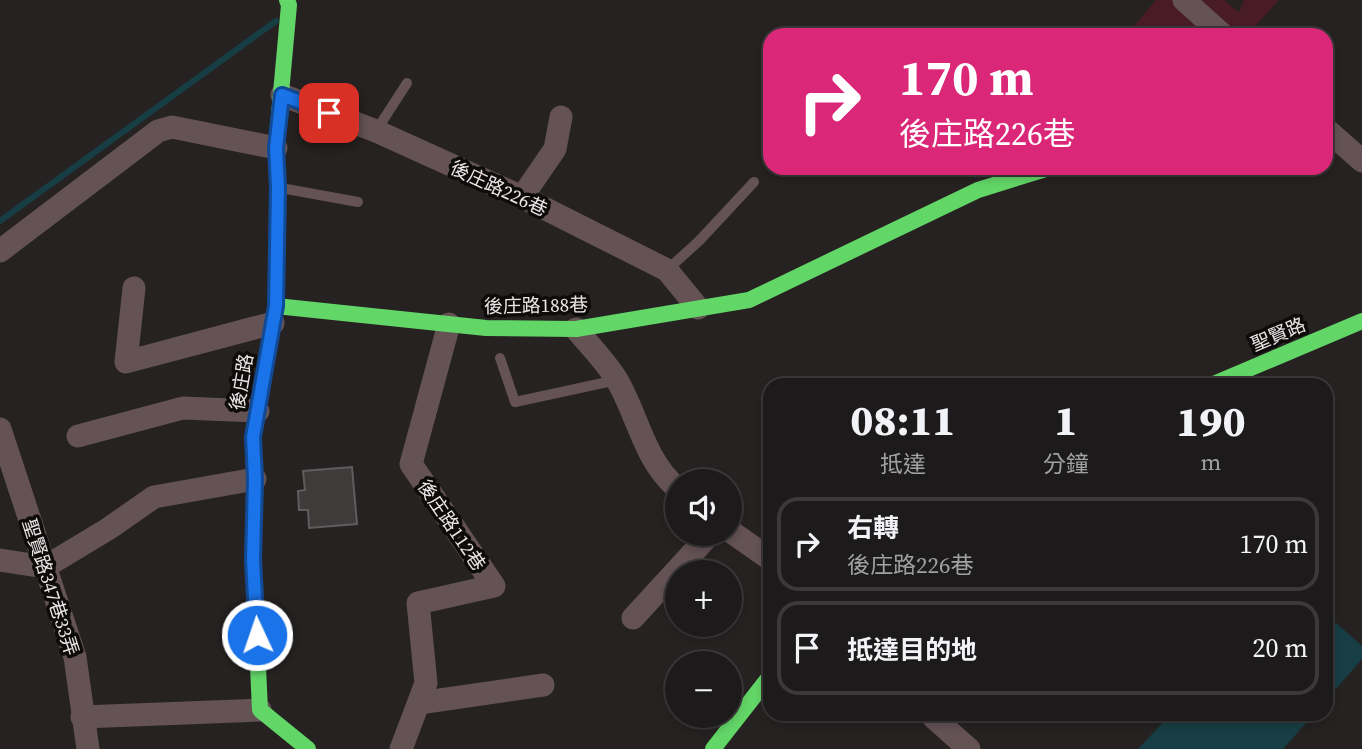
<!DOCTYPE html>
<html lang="zh-TW">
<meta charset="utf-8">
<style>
body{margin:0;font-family:"Source Serif 4","Noto Sans TC",serif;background:#252323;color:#f1f3f6;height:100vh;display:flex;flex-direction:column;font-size:26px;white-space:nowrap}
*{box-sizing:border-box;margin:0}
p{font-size:23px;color:#a0a1a2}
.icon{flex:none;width:38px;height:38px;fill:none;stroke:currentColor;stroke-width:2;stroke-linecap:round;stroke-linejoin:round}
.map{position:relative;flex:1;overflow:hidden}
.drawer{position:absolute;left:763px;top:378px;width:570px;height:343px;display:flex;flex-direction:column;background:#1c1a1a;border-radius:21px;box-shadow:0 4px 10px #0003,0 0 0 2px #3a3839}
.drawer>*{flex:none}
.hud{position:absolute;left:763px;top:28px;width:570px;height:147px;border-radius:21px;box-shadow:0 4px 10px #0003,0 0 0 2px #3a3839;background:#db2777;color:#fff;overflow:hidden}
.tools{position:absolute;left:665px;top:469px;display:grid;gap:14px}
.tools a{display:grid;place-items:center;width:77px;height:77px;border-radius:50%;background:#1c1a1a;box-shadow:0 4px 10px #0003,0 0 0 2px #3a3839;font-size:35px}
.pin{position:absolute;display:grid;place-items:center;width:60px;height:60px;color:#fff;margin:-30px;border-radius:14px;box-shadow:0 4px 10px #0006}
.me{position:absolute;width:77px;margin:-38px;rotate:357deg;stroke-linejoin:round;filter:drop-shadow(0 0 5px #0008)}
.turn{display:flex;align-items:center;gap:24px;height:147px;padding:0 21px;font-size:32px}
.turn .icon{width:91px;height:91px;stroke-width:2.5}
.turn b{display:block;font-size:49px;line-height:60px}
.eta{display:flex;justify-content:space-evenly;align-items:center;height:119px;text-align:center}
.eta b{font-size:42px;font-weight:800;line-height:49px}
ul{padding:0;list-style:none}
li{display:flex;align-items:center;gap:21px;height:94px;margin:0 14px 10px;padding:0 7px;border:4px solid #3a3839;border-radius:21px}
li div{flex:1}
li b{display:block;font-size:26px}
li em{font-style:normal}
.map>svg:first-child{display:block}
.green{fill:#481b25}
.water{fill:#163e44}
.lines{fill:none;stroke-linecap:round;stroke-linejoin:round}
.stream{stroke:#163e44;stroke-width:6}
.building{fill:#3e3b3b;stroke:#605c5d;stroke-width:2}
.lane{stroke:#645255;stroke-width:10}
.street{stroke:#645255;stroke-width:23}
.fast{stroke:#63d668;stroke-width:16}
.route-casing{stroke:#114b97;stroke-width:18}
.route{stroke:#1a73e8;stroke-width:12}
.labels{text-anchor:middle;stroke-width:7;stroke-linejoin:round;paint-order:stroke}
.street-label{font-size:19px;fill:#ebe5e6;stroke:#0e0b0b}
</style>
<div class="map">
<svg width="1362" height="749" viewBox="0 0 1362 749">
<rect width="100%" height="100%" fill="#262222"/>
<polygon class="green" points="1156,0 1224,0 1239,12 1244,0 1279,0 1258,23 1250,35 1126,35"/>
<g class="water">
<polygon points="1327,615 1362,646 1362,659 1327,699"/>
<polygon points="1171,714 1314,714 1283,749 1138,749"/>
</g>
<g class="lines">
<polyline class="stream" points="0,221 276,21"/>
</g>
<polygon class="building" points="352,467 357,524 309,528 308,510 299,510 298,491 305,490 303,471"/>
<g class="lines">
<g class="lane">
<polyline points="376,131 407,83"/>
<polyline points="281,188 358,202"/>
<polyline points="667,270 699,241 754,182"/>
<polyline points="500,358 515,402 617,380"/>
</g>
<g class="street">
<polyline points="1184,0 1223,35"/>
<polyline points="282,95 376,131 522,197 667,270 698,308"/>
<polyline points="1326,129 1362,161"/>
<polyline points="522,197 555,149 561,117"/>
<polyline points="0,251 158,131 172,127 276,148"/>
<polyline points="134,288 126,362 273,323"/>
<path d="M576 329C589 345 606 362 617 380 638 416 644 460 677 488"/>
<polyline points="0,429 75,657 88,749"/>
<polyline points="78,436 183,408 258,411"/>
<polyline points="730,531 770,559"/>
<polyline points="0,560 45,567 108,529 154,497 255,479"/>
<polyline points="633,618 710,534"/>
<polyline points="419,703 543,685"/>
<polyline points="934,714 934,718 969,749"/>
<polyline points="82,717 260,710"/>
<polyline points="401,749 426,683 418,603 494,586 411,464 449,324"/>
</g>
<g class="fast">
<polyline points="287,0 289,5 276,148 278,187 276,306 253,437 255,479 253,560 260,710 308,749"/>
<polyline points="276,306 486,328 576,329 749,300 978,190 1049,168"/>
<polyline points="1211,385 1362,321"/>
<polyline points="713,749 770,676"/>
</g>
</g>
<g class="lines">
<g class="route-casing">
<polyline id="route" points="257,635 253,560 255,479 253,437 276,306 278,187 276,148 282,95 329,113"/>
</g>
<use href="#route" class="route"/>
</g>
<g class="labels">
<g class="street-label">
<text transform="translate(499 188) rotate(25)" y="7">後庄路226巷</text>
<text transform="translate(536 305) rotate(-1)" y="7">後庄路188巷</text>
<text transform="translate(1278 334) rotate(-23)" y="7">聖賢路</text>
<text transform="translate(241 382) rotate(-80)" y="7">後庄路</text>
<text transform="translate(452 525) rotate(56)" y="7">後庄路112巷</text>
<text transform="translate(51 587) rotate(72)" y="7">聖賢路347巷33弄</text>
</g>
</g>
</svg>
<div class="tools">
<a><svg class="icon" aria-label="sound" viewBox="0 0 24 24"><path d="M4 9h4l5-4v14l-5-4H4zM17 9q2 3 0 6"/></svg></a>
<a>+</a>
<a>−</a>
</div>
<div class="pin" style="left:329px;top:113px;background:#d93025"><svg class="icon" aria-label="arrive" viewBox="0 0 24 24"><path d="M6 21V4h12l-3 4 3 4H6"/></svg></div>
<svg class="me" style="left:257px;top:635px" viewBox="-20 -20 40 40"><circle r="17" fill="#1a73e8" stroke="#fff" stroke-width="3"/><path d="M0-11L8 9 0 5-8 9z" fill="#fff"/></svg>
<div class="hud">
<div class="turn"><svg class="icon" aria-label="right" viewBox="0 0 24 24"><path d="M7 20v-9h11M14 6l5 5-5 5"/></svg><div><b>170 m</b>後庄路226巷</div></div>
</div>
<section class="drawer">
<div class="eta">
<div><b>08:11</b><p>抵達</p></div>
<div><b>1</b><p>分鐘</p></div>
<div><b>190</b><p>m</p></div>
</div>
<ul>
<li><svg class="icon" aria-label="right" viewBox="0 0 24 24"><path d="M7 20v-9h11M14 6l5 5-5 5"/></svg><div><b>右轉</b><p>後庄路226巷</p></div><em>170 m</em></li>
<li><svg class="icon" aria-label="arrive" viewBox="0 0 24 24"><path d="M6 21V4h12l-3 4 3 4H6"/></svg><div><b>抵達目的地</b></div><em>20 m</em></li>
</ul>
</section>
</div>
